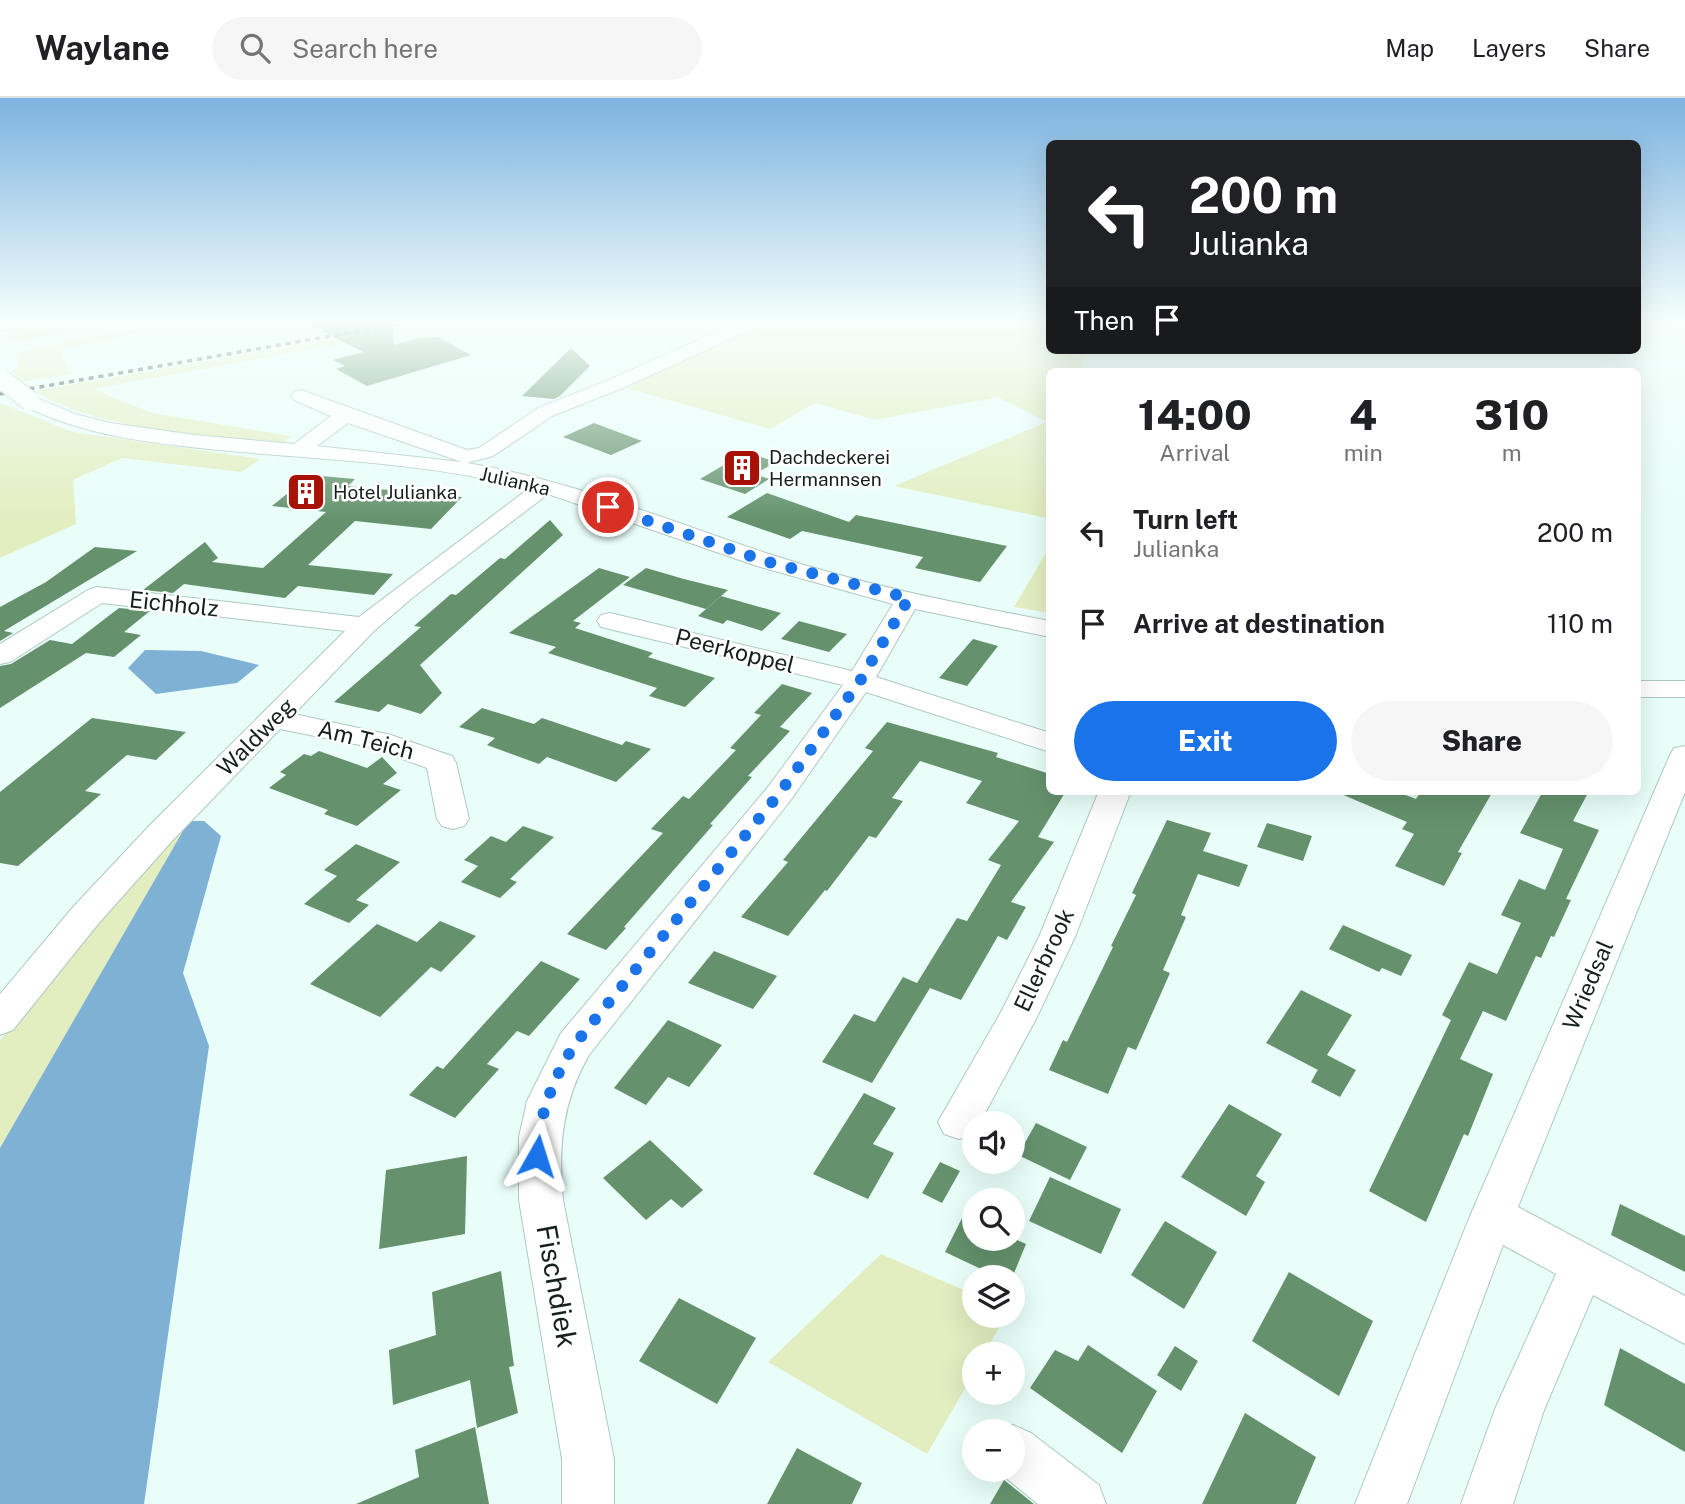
<!DOCTYPE html>
<meta charset="utf-8">
<style>
body{margin:0;font-family:"Public Sans",sans-serif;background:#f6f6f6;color:#202124;height:100vh;display:flex;flex-direction:column;font-size:26px;white-space:nowrap}
*{box-sizing:border-box;margin:0}
p{font-size:23px;color:#757577}
.icon{flex:none;width:38px;height:38px;fill:none;stroke:currentColor;stroke-width:2;stroke-linecap:round;stroke-linejoin:round}
.map{position:relative;flex:1;overflow:hidden}
.side{position:absolute;left:1046px;top:270px;width:595px;height:427px;display:flex;flex-direction:column;background:#fff;border-radius:10px;box-shadow:0 7px 28px #0002}
.side>*{flex:none}
.hud{position:absolute;left:1046px;top:42px;width:595px;height:214px;border-radius:10px;box-shadow:0 7px 28px #0002;background:#202124;color:#fff;overflow:hidden}
.controls{position:absolute;left:962px;top:1013px;display:grid;gap:14px}
.controls a{display:grid;place-items:center;width:63px;height:63px;border-radius:50%;background:#fff;box-shadow:0 7px 28px #0002;font-size:35px}
.pin{position:absolute;display:grid;place-items:center;width:60px;height:60px;color:#fff;margin:-30px;border:4px solid #fff;border-radius:50%;box-shadow:0 2px 7px #0007}
.me{position:absolute;width:77px;margin:-38px;rotate:6deg;stroke-linejoin:round;filter:drop-shadow(0 0 5px #0008)}
.turn{display:flex;align-items:center;gap:24px;height:147px;padding:0 28px;font-size:32px}
.turn .icon{width:91px;height:91px;stroke-width:2.5}
.turn b{display:block;font-size:49px;line-height:60px}
.then{display:flex;align-items:center;height:66px;padding:0 28px;background:#0003;gap:14px;font-size:26px}
.eta{display:flex;justify-content:space-evenly;align-items:center;height:119px;text-align:center}
.eta b{font-size:42px;font-weight:800;line-height:49px}
.action{display:flex;gap:14px;margin-top:auto;padding:14px 28px}
.action a{flex:1;height:80px;border-radius:42px;background:#1a73e8;color:#fff;font-size:28px;font-weight:800;line-height:80px;text-align:center}
.action a+a{background:#f6f6f6;color:#202124}
ul{padding:0;list-style:none}
li{display:flex;align-items:center;gap:21px;height:91px;padding:0 28px}
li div{flex:1}
li b{display:block;font-size:26px}
li em{font-style:normal}
header{display:flex;align-items:center;gap:42px;box-sizing:border-box;height:98px;padding:0 35px;background:#fff;border-bottom:2px solid #e0e0e0}
header strong{font-size:33px}
nav{display:flex;gap:38px;margin-inline-start:auto;font-size:24px}
.search{width:490px;height:63px;background:#f6f6f6;display:flex;align-items:center;gap:18px;box-sizing:border-box;padding:0 24px;border-radius:38px;color:#757577;font-size:26px}
.map>svg:first-child{display:block}
.green{fill:#e2eec0}
.water{fill:#7eb1d4}
.building{fill:#65926d}
.lines{fill:none;stroke-linecap:round;stroke-linejoin:round}
.minor-casing{stroke:#afc9c2;stroke-width:2}
.highway-casing{stroke:#afc9c2;stroke-width:3}
.minor{fill:#fff;fill-rule:evenodd}
.highway{fill:#fff;fill-rule:evenodd}
.rail{stroke:#333f3c;stroke-width:3.5;stroke-dasharray:5 5;stroke-linecap:butt}
.minor-bridge-casing{stroke:#afc9c2;stroke-width:21;stroke-linecap:butt}
.minor-bridge{stroke:#fff;stroke-width:19}
.route{stroke:#1a73e8;stroke-width:12;stroke-dasharray:0 21.6}
.labels{text-anchor:middle;stroke-width:5;stroke-linejoin:round;paint-order:stroke}
.far-poi-label{font-size:19px;fill:#16201e;stroke:#fff;text-anchor:start}
.far-street-label{font-size:19px;fill:#16201e;stroke:#fff}
.street-label{font-size:23px;fill:#16201e;stroke:#fff}
.near-street-label{font-size:28px;fill:#16201e;stroke:#fff}
</style>
<header>
<strong>Waylane</strong>
<div class="search"><svg class="icon" aria-label="search" viewBox="0 0 24 24"><circle cx="10" cy="10" r="6"/><path d="M15 15l6 6"/></svg>Search here</div>
<nav><a>Map</a><a>Layers</a><a>Share</a></nav>
</header>
<div class="map">
<svg width="1685" height="1406" viewBox="0 0 1685 1406">
<rect width="100%" height="100%" fill="#e9fef9"/>
<g class="green">
<polygon points="58,225 124,225 29,242 4,242 5,233"/>
<polygon points="163,225 187,225 61,252 70,276 21,284 12,273 18,268 16,257 26,252"/>
<path d="M426 225H457L93 291 152 315 291 338 281 346C199 335 107 335 34 293Z"/>
<polygon points="761,225 1050,225 1050,252 1086,252 1081,273 1050,273 1050,406 1047,420 894,388 1047,324 998,299 875,322 815,305 770,331 623,289"/>
<polygon points="0,305 73,334 261,361 241,374 122,360 73,382 76,426 0,460"/>
<polygon points="1050,448 1050,515 1014,509"/>
<polygon points="180,731 184,733 0,1050 0,942"/>
<polygon points="881,1156 975,1197 975,1218 1006,1218 984,1256 975,1256 975,1273 927,1356 768,1264"/>
</g>
<g class="water">
<polygon points="145,552 201,553 259,567 237,585 156,596 128,570"/>
<polygon points="189,723 204,723 221,738 183,875 209,948 144,1406 0,1406 0,1050 183,733 180,731"/>
</g>
<g class="building">
<polygon points="306,225 392,225 394,247 418,240 438,239 471,257 367,288 336,271 345,268 333,262 363,254"/>
<polygon points="571,250 590,268 560,298 554,301 522,298"/>
<polygon points="594,325 642,343 611,357 563,339"/>
<polygon points="746,354 776,364 755,376 769,381 745,396 700,381"/>
<polygon points="310,377 355,381 348,388 462,399 431,431 355,423 308,467 393,476 374,497 298,488 285,500 184,486 173,495 143,492 205,444 218,460 212,464 263,470 326,414 272,408"/>
<polygon points="767,395 849,424 856,417 1007,448 980,484 915,470 923,459 802,433 790,441 727,419"/>
<polygon points="550,422 563,437 420,567 442,595 421,616 388,606 379,614 334,604 421,529 414,528 451,496 456,497 500,460 505,461"/>
<polygon points="95,449 137,453 4,533 13,535 0,543 0,509 46,484"/>
<polygon points="599,470 630,479 573,523 581,525 575,530 653,555 648,559 715,580 685,609 649,598 657,590 548,555 556,549 509,535"/>
<polygon points="646,470 684,481 728,492 706,511 623,487"/>
<polygon points="721,498 781,515 762,533 727,522 723,526 698,518"/>
<polygon points="119,510 150,513 124,534 141,537 114,559 86,555 0,610 0,568 11,566 50,542 72,546"/>
<polygon points="799,523 847,536 829,554 781,541"/>
<polygon points="973,541 998,548 967,588 939,580"/>
<polygon points="782,586 812,595 780,629 790,633 748,678 752,679 710,726 713,727 624,829 626,830 606,852 567,836 663,735 651,731 683,698 689,701 736,652 730,650 761,617 754,615"/>
<polygon points="482,610 534,626 542,620 622,647 626,643 651,651 616,684 547,659 539,666 487,647 495,640 459,629"/>
<polygon points="92,620 186,634 156,662 127,657 85,693 101,696 18,768 0,765 0,694"/>
<polygon points="887,624 998,655 996,659 1050,676 1050,693 1066,693 1038,739 1054,744 1011,804 1026,809 1007,842 998,838 961,902 930,890 872,985 822,964 854,916 875,924 903,879 917,885 957,820 967,823 1001,767 988,762 1019,723 966,705 982,683 920,663 892,700 903,703 876,740 869,738 827,793 825,792 788,838 741,819 788,764 783,762 873,653 865,650"/>
<polygon points="319,653 367,670 382,659 397,675 383,686 401,692 357,728 324,716 328,712 269,690 286,677 280,674 304,656 311,658"/>
<polygon points="1334,693 1395,693 1416,701 1421,693 1493,693 1458,754 1462,755 1444,788 1395,768 1414,736 1402,731 1407,724"/>
<polygon points="1543,693 1589,693 1573,723 1599,732 1566,801 1571,802 1554,839 1551,838 1541,860 1536,858 1506,923 1483,913 1460,961 1493,976 1468,1038 1464,1036 1426,1124 1369,1093 1451,922 1442,917 1469,864 1497,876 1521,825 1501,817 1519,781 1545,792 1563,751 1520,735"/>
<polygon points="1167,722 1211,735 1203,753 1248,767 1239,789 1198,776 1181,817 1186,819 1163,872 1170,875 1136,952 1128,949 1108,996 1049,972 1063,942 1067,944 1113,849 1111,848 1136,797 1132,795"/>
<polygon points="1267,725 1312,738 1303,763 1257,749"/>
<polygon points="523,728 554,739 510,781 517,784 500,800 461,784 478,768 464,762 491,738 506,744"/>
<polygon points="356,746 400,764 356,802 369,807 349,825 304,806 337,778 324,772"/>
<polygon points="440,823 476,838 441,874 431,869 380,919 310,886 377,826 417,844"/>
<polygon points="1343,827 1412,857 1401,878 1382,870 1379,874 1329,851"/>
<polygon points="714,853 777,878 753,911 688,885"/>
<polygon points="541,863 580,881 529,938 517,933 487,966 499,971 455,1020 409,997 437,968 443,971"/>
<polygon points="1301,892 1352,917 1327,957 1356,972 1340,999 1311,984 1321,966 1318,972 1266,945"/>
<polygon points="668,922 722,947 689,989 668,979 646,1007 614,990"/>
<polygon points="864,995 896,1010 873,1046 894,1055 868,1101 813,1076"/>
<polygon points="1229,1006 1282,1036 1256,1078 1265,1084 1246,1118 1181,1079"/>
<polygon points="1036,1025 1087,1049 1070,1082 1018,1057"/>
<polygon points="650,1042 703,1092 682,1110 671,1101 646,1122 603,1080"/>
<polygon points="467,1058 465,1136 379,1151 386,1072"/>
<polygon points="940,1064 960,1073 942,1105 922,1095"/>
<polygon points="1050,1079 1121,1111 1101,1156 1029,1123"/>
<polygon points="1620,1106 1685,1138 1685,1174 1611,1137"/>
<polygon points="963,1118 975,1123 975,1141 1013,1140 1026,1146 1012,1180 1000,1180 945,1154"/>
<polygon points="1165,1123 1217,1154 1184,1211 1131,1177"/>
<polygon points="501,1173 514,1268 509,1269 518,1315 477,1330 470,1282 393,1307 389,1252 436,1237 432,1194"/>
<polygon points="1289,1174 1373,1223 1339,1298 1252,1243"/>
<polygon points="679,1200 756,1240 717,1306 639,1263"/>
<polygon points="1088,1247 1157,1293 1122,1355 1030,1290 1055,1252 1078,1263"/>
<polygon points="1175,1248 1198,1263 1181,1293 1157,1277"/>
<polygon points="1620,1250 1685,1286 1685,1354 1604,1307"/>
<polygon points="1245,1315 1316,1359 1296,1406 1202,1406"/>
<polygon points="475,1329 489,1406 356,1406 419,1379 415,1352"/>
<polygon points="797,1350 862,1385 852,1406 767,1406"/>
<polygon points="1004,1382 1034,1406 990,1406"/>
</g>
<g class="lines">
<g class="minor-casing">
<g id="minor">
<path d="M736 225H759L756 229 625 289 552 318 493 358 467 365C572 382 671 424 772 457 864 487 955 505 1050 523V539L915 511 876 579 1050 635V654L866 594 790 703 589 957C562 1004 558 1049 563 1102L614 1361V1406H562V1361L519 1102V1039L527 1003 561 935 768 689 843 587 601 529 597 523 601 517 610 515 852 573 893 506 757 468 548 396 412 500 374 533 294 616 391 637 452 658 456 665 469 721 464 728 453 731 442 728 437 721 427 670 370 649 280 631 172 743 98 826 13 932 0 937V896L74 808 150 727 345 533 102 505 10 564 0 566V546L88 492 97 489 359 519 528 391C424 363 315 362 209 351 146 344 81 337 23 307L20 303 30 297 75 316 110 325 194 337 294 346 331 318 294 302 291 298 294 294 301 292 467 352 479 350 538 310 611 281ZM348 325 459 363 462 364 317 348Z"/>
<rect x="1638" y="583" width="47" height="16"/>
<polygon points="1685,648 1685,694 1518,1109 1685,1198 1685,1246 1593,1197 1544,1312 1513,1406 1461,1406 1495,1311 1556,1176 1503,1147 1407,1406 1355,1406 1470,1118 1670,657 1674,650"/>
<polygon points="1099,693 1131,693 1075,839 1036,921 979,1026 975,1026 974,1036 959,1041 944,1036 938,1024 1001,914 1039,839"/>
<polygon points="1013,1327 1031,1335 1099,1387 1106,1406 1038,1406 996,1372 1013,1372 1013,1334 998,1334"/>
</g>
</g>
<g class="highway-casing">
<polygon id="highway" points="0,225 24,225 21,229 0,233"/>
</g>
<use href="#minor" class="minor"/>
<use href="#highway" class="highway"/>
<polyline class="rail" points="0,296 405,225"/>
<g class="minor-bridge-casing">
<polyline id="minor-bridge" points="0,280 30,303"/>
</g>
<use href="#minor-bridge" class="minor-bridge"/>
</g>
<linearGradient id="sky" x2="0" y2="1"><stop stop-color="#7db3e0"/><stop offset="0.53" stop-color="#f5fffc"/><stop offset="1" stop-color="#f5fffc" stop-opacity="0"/></linearGradient>
<rect width="1685" height="422" fill="url(#sky)"/>
<g class="lines">
<path class="route" d="M537 1058C539 1016 553 981 575 946L779 696 860 583 909 500 768 464 608 409"/>
</g>
<defs>
<g id="building-square" transform="scale(2.0125)"><rect x="-9" y="-9" width="18" height="18" rx="4" fill="#a61205" stroke="#fff"/><path d="M-4-6H4V6H1V3H-1V6H-4ZM-2.5-4.3h1.7v1.8h-1.7ZM.8-4.3h1.7v1.8H.8ZM-2.5-1h1.7V.8h-1.7ZM.8-1h1.7V.8H.8Z" fill="#fff"/></g>
</defs>
<g fill-rule="evenodd">
<use href="#building-square" x="742" y="370"/>
<use href="#building-square" x="306" y="394"/>
</g>
<g class="labels">
<g class="far-poi-label">
<text x="769" y="366">Dachdeckerei<tspan x="769" dy="22">Hermannsen</tspan></text>
<text x="333" y="401">Hotel Julianka</text>
</g>
<g class="far-street-label">
<text transform="translate(515 383) rotate(13)" y="7">Julianka</text>
</g>
<g class="street-label">
<text transform="translate(174 506) rotate(6)" y="8">Eichholz</text>
<text transform="translate(735 553) rotate(14)" y="8">Peerkoppel</text>
<text transform="translate(256 639) rotate(-45)" y="8">Waldweg</text>
<text transform="translate(366 642) rotate(14)" y="8">Am Teich</text>
<text transform="translate(1044 862) rotate(-65)" y="8">Ellerbrook</text>
<text transform="translate(1588 887) rotate(-67)" y="8">Wriedsal</text>
</g>
<g class="near-street-label">
<text transform="translate(557 1188) rotate(80)" y="10">Fischdiek</text>
</g>
</g>
</svg>
<div class="controls">
<a><svg class="icon" aria-label="sound" viewBox="0 0 24 24"><path d="M4 9h4l5-4v14l-5-4H4zM17 9q2 3 0 6"/></svg></a>
<a><svg class="icon" aria-label="search" viewBox="0 0 24 24"><circle cx="10" cy="10" r="6"/><path d="M15 15l6 6"/></svg></a>
<a><svg class="icon" aria-label="layers" viewBox="0 0 24 24"><path d="M12 4l9 5-9 5-9-5zM3 14l9 5 9-5"/></svg></a>
<a>+</a>
<a>−</a>
</div>
<div class="pin" style="left:608px;top:409px;background:#d93025"><svg class="icon" aria-label="arrive" viewBox="0 0 24 24"><path d="M6 21V4h12l-3 4 3 4H6"/></svg></div>
<svg class="me" style="left:537px;top:1058px" viewBox="-20 -20 40 40"><path d="M0-17L14 15 0 8-14 15z" fill="#1a73e8" stroke="#fff" stroke-width="4"/></svg>
<div class="hud">
<div class="turn"><svg class="icon" aria-label="left" viewBox="0 0 24 24"><path d="M17 20v-9H6M10 6l-5 5 5 5"/></svg><div><b>200 m</b>Julianka</div></div>
<div class="then">Then<svg class="icon" aria-label="arrive" viewBox="0 0 24 24"><path d="M6 21V4h12l-3 4 3 4H6"/></svg></div>
</div>
<section class="side">
<div class="eta">
<div><b>14:00</b><p>Arrival</p></div>
<div><b>4</b><p>min</p></div>
<div><b>310</b><p>m</p></div>
</div>
<ul>
<li><svg class="icon" aria-label="left" viewBox="0 0 24 24"><path d="M17 20v-9H6M10 6l-5 5 5 5"/></svg><div><b>Turn left</b><p>Julianka</p></div><em>200 m</em></li>
<li><svg class="icon" aria-label="arrive" viewBox="0 0 24 24"><path d="M6 21V4h12l-3 4 3 4H6"/></svg><div><b>Arrive at destination</b></div><em>110 m</em></li>
</ul>
<div class="action"><a>Exit</a><a>Share</a></div>
</section>
</div>
